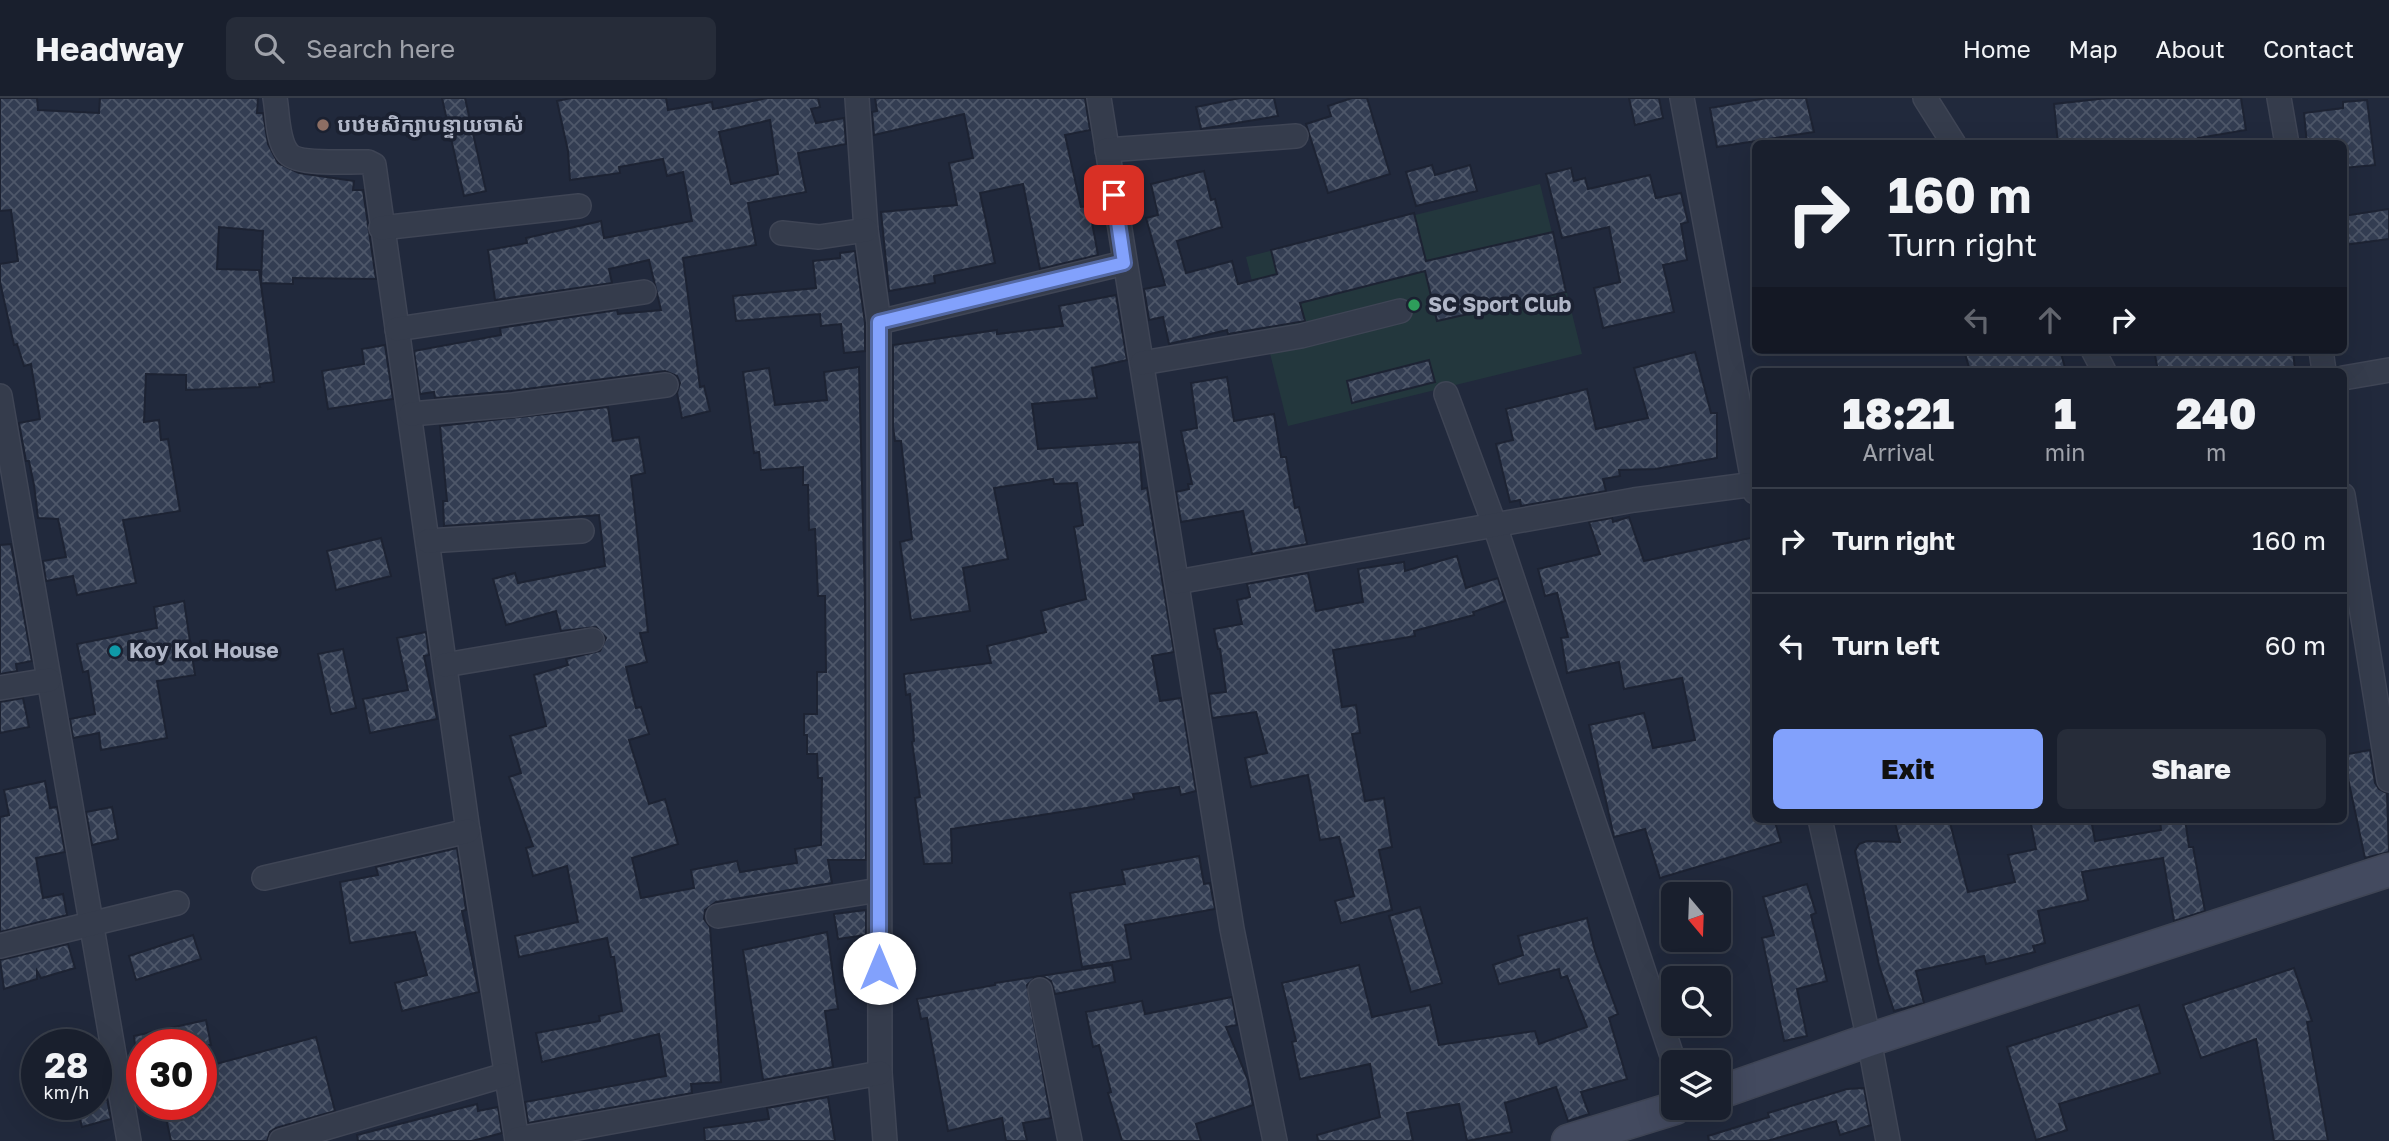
<!DOCTYPE html>
<meta charset="utf-8">
<style>
body{margin:0;font-family:"Golos Text","Noto Sans Khmer",sans-serif;background:#262c39;color:#f1f3f6;height:100vh;display:flex;flex-direction:column;font-size:26px;white-space:nowrap}
*{box-sizing:border-box;margin:0}
p{font-size:23px;color:#9fa2aa}
.icon{flex:none;width:38px;height:38px;fill:none;stroke:currentColor;stroke-width:2;stroke-linecap:round;stroke-linejoin:round}
.map{position:relative;flex:1;overflow:hidden}
.drawer{position:absolute;left:1752px;top:270px;width:595px;height:455px;display:flex;flex-direction:column;background:#191f2d;border-radius:10px;box-shadow:0 7px 28px #0002,0 0 0 2px #373d49}
.drawer>*{flex:none}
.hud{position:absolute;left:1752px;top:42px;width:595px;height:214px;border-radius:10px;box-shadow:0 7px 28px #0002,0 0 0 2px #373d49;background:#191f2d;color:#f1f3f6;overflow:hidden}
.needle{width:46px;rotate:161deg}
.fabs{position:absolute;left:1661px;top:784px;display:grid;gap:14px}
.fabs a{display:grid;place-items:center;width:70px;height:70px;border-radius:10px;background:#191f2d;box-shadow:0 7px 28px #0002,0 0 0 2px #373d49;font-size:35px}
.speed{position:absolute;left:21px;top:931px;display:flex;gap:14px;font-size:35px;font-weight:700;text-align:center}
.speed>*{display:grid;place-content:center;width:91px;height:91px;border-radius:50%;background:#191f2d;box-shadow:0 7px 28px #0002,0 0 0 2px #373d49;line-height:1}
.speed small{font-size:18px;font-weight:400}
.speed .limit{border:10px solid #d22;background:#fff;color:#111}
.pin{position:absolute;display:grid;place-items:center;width:60px;height:60px;color:#fff;margin:-30px;border-radius:14px;box-shadow:0 4px 10px #0006}
.me{position:absolute;width:77px;margin:-38px;rotate:0deg;stroke-linejoin:round;filter:drop-shadow(0 0 5px #0008)}
.turn{display:flex;align-items:center;gap:24px;height:147px;padding:0 21px;font-size:32px}
.turn .icon{width:91px;height:91px;stroke-width:2.5}
.turn b{display:block;font-size:49px;line-height:60px}
.lanes{display:flex;align-items:center;height:66px;padding:0 21px;background:#0003;justify-content:center;gap:35px;direction:ltr}
.lanes .off{opacity:.35}
.eta{display:flex;justify-content:space-evenly;align-items:center;height:119px;text-align:center}
.eta b{font-size:42px;font-weight:800;line-height:49px}
.primary-button{display:flex;gap:14px;margin-top:auto;padding:14px 21px}
.primary-button a{flex:1;height:80px;border-radius:10px;background:#82a1fc;color:#111;font-size:28px;font-weight:800;line-height:80px;text-align:center}
.primary-button a+a{background:#262c39;color:#f1f3f6}
ul{padding:0;list-style:none}
li{display:flex;align-items:center;gap:21px;height:105px;padding:0 21px;border-top:2px solid #373d49}
li div{flex:1}
li b{display:block;font-size:26px}
li em{font-style:normal}
header{display:flex;align-items:center;gap:42px;box-sizing:border-box;height:98px;padding:0 35px;background:#191f2d;border-bottom:2px solid #373d49}
header strong{font-size:33px}
nav{display:flex;gap:38px;margin-inline-start:auto;font-size:24px}
.search{width:490px;height:63px;background:#262c39;display:flex;align-items:center;gap:18px;box-sizing:border-box;padding:0 24px;border-radius:10px;color:#9fa2aa;font-size:26px}
.map>svg:first-child{display:block}
.garden{fill:#23373d}
.building{fill:url(#building-cross-hatch);stroke:#1d2333;stroke-width:2;fill-rule:evenodd}
.lines{fill:none;stroke-linecap:round;stroke-linejoin:round}
.street-casing{stroke:#3f4555;stroke-width:26}
.secondary-casing{stroke:#3f4555;stroke-width:35}
.street{stroke:#353c4c;stroke-width:23}
.secondary{stroke:#434a5f;stroke-width:32}
.route-casing{stroke:#5469a4;stroke-width:18}
.route{stroke:#82a1fc;stroke-width:12}
.education-dot{fill:#8d6e63;stroke:#1b2131;stroke-width:2.5}
.leisure-dot{fill:#2e9e5b;stroke:#1b2131;stroke-width:2.5}
.culture-dot{fill:#0f9aa8;stroke:#1b2131;stroke-width:2.5}
.labels{text-anchor:middle;stroke-width:7;stroke-linejoin:round;paint-order:stroke}
.poi-label{font-size:21px;font-weight:bold;fill:#b1b7c8;stroke:#1b2131;text-anchor:start}
</style>
<header>
<strong>Headway</strong>
<div class="search"><svg class="icon" aria-label="search" viewBox="0 0 24 24"><circle cx="10" cy="10" r="6"/><path d="M15 15l6 6"/></svg>Search here</div>
<nav><a>Home</a><a>Map</a><a>About</a><a>Contact</a></nav>
</header>
<div class="map">
<svg width="2389" height="1043" viewBox="0 0 2389 1043">
<defs>
<pattern id="building-cross-hatch" width="8" height="8" patternUnits="userSpaceOnUse" patternTransform="scale(1.75)"><rect width="8" height="8" fill="#333d52"/><path d="M0 0l8 8M0 8l8-8" fill="none" stroke="#4e5769"/></pattern>
</defs>
<rect width="100%" height="100%" fill="#21293c"/>
<polygon class="garden" points="1540,86 1582,256 1288,328 1246,159"/>
<g class="building">
<polygon points="0,0 37,0 38,12 99,15 100,0 258,0 257,15 263,15 268,46 278,65 299,75 354,83 353,92 363,92 376,181 293,180 293,186 261,185 263,133 219,129 217,171 259,172 274,284 259,286 260,289 186,292 186,277 146,276 144,324 159,322 161,342 168,341 180,413 123,422 136,485 77,497 73,478 46,483 43,463 66,459 58,421 38,420 34,387 29,363 26,363 19,325 40,321 31,266 24,268 17,246 14,247 0,184 0,166 18,163 11,112 0,113"/>
<polygon points="442,0 465,0 486,93 464,98"/>
<path d="M571 0H666L668 12 712 4 713 11 767 0H818L820 9 811 11 816 25 844 20 846 46 798 55 806 94 748 105 756 147 683 160 700 289 704 288 710 313 682 320 677 295 680 285 677 278 665 273 511 293 435 300 434 294 420 296 414 253 501 237 500 230 617 212 618 216 661 212 649 162 609 171 612 185 495 202 488 152 527 145 526 140 601 123 604 140 692 123 683 74 667 78 663 61 619 69 620 75 570 82 568 53 557 3ZM770 22 778 76 731 86 719 34Z"/>
<polygon points="875,0 1085,0 1090,32 1065,37 1081,109 1089,108 1098,157 1040,171 1023,86 980,95 995,165 934,178 935,185 889,193 881,114 957,107 949,65 973,60 964,16 874,37 872,14 877,13"/>
<polygon points="1240,0 1274,0 1278,18 1201,31 1196,9"/>
<polygon points="1352,0 1367,0 1390,76 1328,95 1306,26 1331,18 1328,8"/>
<polygon points="1629,0 1659,0 1663,20 1635,27"/>
<polygon points="1767,0 1806,0 1814,34 1717,49 1710,10"/>
<polygon points="2108,0 2241,0 2246,32 2198,40 2199,46 2105,46 2105,42 2058,46 2054,6"/>
<polygon points="2367,2 2375,67 2343,70 2343,46 2307,46 2304,15 2343,10 2343,4"/>
<polygon points="1432,67 1435,77 1470,67 1477,93 1416,108 1406,74"/>
<polygon points="1571,70 1574,83 1585,80 1588,91 1650,77 1656,100 1681,95 1688,124 1681,126 1687,162 1663,167 1674,214 1603,230 1594,190 1620,184 1609,129 1562,140 1546,76"/>
<polygon points="1204,73 1211,102 1215,101 1222,129 1177,143 1186,175 1232,163 1238,186 1277,176 1271,152 1414,115 1426,163 1553,134 1566,194 1437,223 1425,173 1300,205 1305,223 1228,236 1227,232 1169,246 1163,219 1149,222 1144,191 1165,187 1146,120 1158,117 1151,86"/>
<polygon points="2389,111 2389,141 2343,147 2343,118"/>
<polygon points="855,153 865,225 865,253 844,255 841,226 821,228 820,216 736,223 733,198 816,190 813,163 840,160 840,155"/>
<polygon points="1116,197 1127,262 1092,270 1097,300 1032,306 1038,351 1139,344 1142,391 1147,390 1174,554 1152,558 1160,603 1181,600 1196,693 1181,697 1179,689 1133,696 1134,701 1086,710 951,731 952,765 924,766 915,700 920,699 912,644 914,643 910,596 906,597 904,576 991,565 987,548 1046,534 1041,513 1086,501 1074,429 1083,427 1077,385 1054,386 1053,381 994,390 1008,461 963,470 970,513 911,522 900,444 912,441 901,343 895,343 893,329 893,247 997,232 997,236 1063,228 1059,208"/>
<polygon points="385,247 393,301 328,311 322,273 364,266 362,251"/>
<polygon points="1964,252 2060,252 2066,273 1970,273"/>
<polygon points="2154,252 2293,252 2295,273 2158,273"/>
<polygon points="1695,254 1711,315 1717,315 1717,360 1655,371 1619,372 1620,378 1603,381 1606,393 1521,408 1520,402 1510,404 1496,346 1513,342 1506,311 1587,291 1596,331 1648,320 1634,270"/>
<polygon points="1429,262 1435,284 1352,305 1347,283"/>
<polygon points="859,269 865,503 866,762 828,762 832,785 716,804 705,812 704,821 710,829 721,984 691,986 692,995 528,1025 525,1004 666,978 659,936 542,964 536,935 600,923 599,918 622,913 614,859 611,859 607,840 519,859 515,838 578,824 567,768 533,778 526,750 533,748 509,679 521,675 510,638 546,628 534,577 568,567 566,561 600,553 606,540 596,529 561,533 556,513 506,527 493,481 515,475 518,485 605,468 599,417 444,428 443,403 447,403 440,328 608,309 613,343 639,339 645,375 631,378 648,534 640,535 647,564 626,569 636,610 641,609 649,636 629,642 649,706 665,701 678,746 632,760 641,800 694,790 691,772 737,763 740,774 797,765 795,751 821,747 822,680 818,680 817,656 807,656 807,637 804,637 804,616 817,616 817,574 826,574 825,498 818,498 815,431 809,432 808,387 803,387 803,369 761,372 759,354 754,355 743,274 769,270 775,307 827,302 824,274"/>
<polygon points="1227,279 1234,323 1274,316 1281,359 1286,359 1295,410 1299,409 1307,446 1252,456 1243,413 1181,424 1176,394 1189,391 1188,386 1192,386 1181,333 1197,330 1191,285"/>
<polygon points="1629,419 1644,463 1755,439 1755,721 1774,721 1781,744 1660,780 1645,731 1614,739 1589,627 1644,615 1653,650 1695,642 1682,580 1624,591 1619,564 1567,575 1561,540 1568,539 1557,495 1545,498 1538,471 1600,456 1589,424 1612,420 1613,424"/>
<polygon points="381,440 391,478 336,492 327,453"/>
<polygon points="11,446 32,563 16,566 17,573 0,576 0,447"/>
<polygon points="1457,458 1466,490 1498,480 1505,503 1473,514 1474,517 1414,533 1415,538 1333,552 1342,609 1356,607 1360,635 1352,636 1365,703 1384,700 1392,749 1379,752 1392,812 1341,825 1335,803 1354,798 1339,739 1320,742 1308,677 1251,689 1245,660 1267,655 1256,614 1212,620 1209,596 1226,594 1220,551 1218,551 1214,531 1242,526 1237,502 1250,499 1247,486 1308,475 1316,513 1363,504 1358,471 1404,464 1405,473"/>
<polygon points="184,503 195,577 157,583 167,640 101,652 99,635 73,640 70,621 95,616 88,573 83,574 77,546 157,530 154,509"/>
<polygon points="426,534 429,557 424,558 437,621 370,635 363,601 408,592 397,540"/>
<polygon points="343,551 356,610 331,616 318,556"/>
<polygon points="23,600 29,629 0,635 0,604"/>
<polygon points="2370,652 2375,685 2379,691 2387,695 2389,754 2365,760 2343,657"/>
<polygon points="45,683 50,710 57,709 65,754 36,760 43,800 63,796 67,817 0,834 0,719 9,717 4,692"/>
<polygon points="112,709 118,741 92,747 86,714"/>
<polygon points="1894,721 1949,721 1968,794 2015,784 2008,757 2036,751 2030,721 2091,721 2095,743 2161,732 2160,721 2185,721 2189,749 2193,749 2205,813 2174,823 2163,760 2082,774 2088,802 2038,813 2045,845 2033,848 2035,854 1986,866 1984,858 1916,873 1924,905 1894,913 1879,867 1855,753 1859,746 1867,743 1900,744"/>
<polygon points="457,750 466,812 462,813 479,894 402,913 395,885 427,877 415,834 350,845 340,784 378,777 376,769"/>
<polygon points="1199,758 1204,786 1210,785 1215,811 1125,827 1131,861 1082,869 1070,795 1125,786 1122,772"/>
<polygon points="1807,786 1816,815 1811,817 1827,883 1797,891 1807,938 1784,943 1762,840 1774,837 1763,799"/>
<polygon points="1420,809 1442,885 1411,894 1389,818"/>
<polygon points="866,812 866,837 838,841 834,816"/>
<polygon points="1587,820 1595,853 1618,916 1609,920 1627,981 1581,994 1589,1016 1568,1023 1556,989 1505,1005 1512,1034 1467,1043 1459,1006 1407,1015 1413,1043 1318,1043 1317,1037 1380,1019 1370,966 1300,981 1292,944 1296,943 1282,885 1359,867 1372,919 1430,907 1439,947 1535,933 1539,946 1587,929 1567,878 1561,880 1559,871 1499,886 1493,867 1523,857 1518,838"/>
<polygon points="827,834 838,911 825,913 833,969 763,982 743,852"/>
<polygon points="193,837 201,861 136,882 129,858"/>
<polygon points="68,846 75,870 41,880 37,873 37,881 4,891 0,862"/>
<polygon points="1112,867 1115,884 1055,896 1051,883 1044,879 1037,878 1027,887 1051,1020 1023,1025 1027,1043 1006,1043 1002,1020 948,1033 927,920 921,921 917,901 995,887 995,885"/>
<polygon points="2294,870 2312,923 2307,924 2328,1043 2274,1043 2256,941 2201,960 2183,907"/>
<polygon points="1232,899 1237,927 1226,929 1248,982 1253,1007 1196,1026 1201,1043 1122,1043 1108,995 1111,994 1099,947 1093,949 1086,914 1142,903 1145,916"/>
<polygon points="2139,907 2160,975 2059,1006 2067,1032 2036,1042 2007,949"/>
<polygon points="206,922 211,947 135,947 134,938"/>
<polygon points="316,939 335,1013 276,1030 270,1034 267,1043 171,1043 163,1006 201,1006 201,970"/>
<polygon points="1864,990 1871,1027 1840,1037 1836,1023 1767,1043 1709,1043 1708,1038 1769,1019 1768,1015 1847,991"/>
<polygon points="828,999 835,1043 705,1043 704,1030 769,1021 767,1010"/>
<polygon points="107,1001 111,1021 82,1029 77,1009"/>
<polygon points="477,1006 478,1013 498,1009 502,1035 472,1043 358,1043 357,1037"/>
</g>
<g class="lines">
<g class="street-casing">
<g id="street">
<path d="M275 0C278 16 277 41 287 54 296 68 350 63 368 64L374 67 468 733 517 1043"/>
<polyline points="857,0 866,132 879,224 880,975 885,1043"/>
<polyline points="1099,0 1232,831 1275,1043"/>
<polyline points="1682,0 1755,394"/>
<polyline points="1925,0 1954,46"/>
<polyline points="2279,0 2287,46"/>
<polyline points="1107,52 1296,38"/>
<polyline points="381,130 579,108"/>
<polyline points="782,135 819,139 866,132"/>
<polyline points="879,224 1124,165"/>
<polyline points="397,231 644,194"/>
<polyline points="2093,252 2104,273"/>
<polyline points="2321,252 2324,273"/>
<polyline points="1142,265 1301,238 1400,213"/>
<polyline points="2343,280 2389,272"/>
<polyline points="1446,296 1495,428 1674,964"/>
<polyline points="0,298 129,1043"/>
<polyline points="411,316 513,307 666,287"/>
<polyline points="2343,397 2389,682"/>
<polyline points="428,443 582,433"/>
<polyline points="1177,484 1634,402 1755,386"/>
<polyline points="445,567 592,542"/>
<polyline points="0,590 49,582"/>
<polyline points="1820,721 1869,942 1888,1043"/>
<polyline points="264,780 468,733"/>
<polyline points="718,818 879,792"/>
<polyline points="0,848 177,805"/>
<polyline points="1040,892 1070,1043"/>
<polyline points="517,1041 880,975"/>
<polyline points="281,1043 505,977"/>
</g>
</g>
<g class="secondary-casing">
<g id="secondary">
<polyline points="1718,995 1869,942 2389,772"/>
<polyline points="1568,1043 1675,1010"/>
</g>
</g>
<use href="#street" class="street"/>
<use href="#secondary" class="secondary"/>
</g>
<g class="lines">
<g class="route-casing">
<polyline id="route" points="879,870 879,224 1124,165 1114,97"/>
</g>
<use href="#route" class="route"/>
</g>
<circle class="education-dot" cx="323" cy="27" r="7"/>
<circle class="leisure-dot" cx="1414" cy="207" r="7"/>
<circle class="culture-dot" cx="115" cy="553" r="7"/>
<g class="labels">
<g class="poi-label">
<text x="337" y="34">បឋមសិក្សាបន្ទាយចាស់</text>
<text x="1428" y="214">SC Sport Club</text>
<text x="129" y="560">Koy Kol House</text>
</g>
</g>
</svg>
<div class="fabs">
<a><svg class="needle" viewBox="-14 -14 28 28"><path d="M0-13l5 13h-10z" fill="#e53935"/><path d="M0 13l5-13h-10z" fill="#9fa2aa"/></svg></a>
<a><svg class="icon" aria-label="search" viewBox="0 0 24 24"><circle cx="10" cy="10" r="6"/><path d="M15 15l6 6"/></svg></a>
<a><svg class="icon" aria-label="layers" viewBox="0 0 24 24"><path d="M12 4l9 5-9 5-9-5zM3 14l9 5 9-5"/></svg></a>
</div>
<div class="speed"><div>28<small>km/h</small></div><div class="limit">30</div></div>
<div class="pin" style="left:1114px;top:97px;background:#d93025"><svg class="icon" aria-label="arrive" viewBox="0 0 24 24"><path d="M6 21V4h12l-3 4 3 4H6"/></svg></div>
<svg class="me" style="left:879px;top:870px" viewBox="-20 -20 40 40"><circle r="19" fill="#fff"/><path d="M0-13L10 11 0 6-10 11z" fill="#82a1fc"/></svg>
<div class="hud">
<div class="turn"><svg class="icon" aria-label="right" viewBox="0 0 24 24"><path d="M7 20v-9h11M14 6l5 5-5 5"/></svg><div><b>160 m</b>Turn right</div></div>
<div class="lanes"><svg class="icon off" aria-label="left" viewBox="0 0 24 24"><path d="M17 20v-9H6M10 6l-5 5 5 5"/></svg><svg class="icon off" aria-label="ahead" viewBox="0 0 24 24"><path d="M12 20V5M6 11l6-6 6 6"/></svg><svg class="icon" aria-label="right" viewBox="0 0 24 24"><path d="M7 20v-9h11M14 6l5 5-5 5"/></svg></div>
</div>
<section class="drawer">
<div class="eta">
<div><b>18:21</b><p>Arrival</p></div>
<div><b>1</b><p>min</p></div>
<div><b>240</b><p>m</p></div>
</div>
<ul>
<li><svg class="icon" aria-label="right" viewBox="0 0 24 24"><path d="M7 20v-9h11M14 6l5 5-5 5"/></svg><div><b>Turn right</b></div><em>160 m</em></li>
<li><svg class="icon" aria-label="left" viewBox="0 0 24 24"><path d="M17 20v-9H6M10 6l-5 5 5 5"/></svg><div><b>Turn left</b></div><em>60 m</em></li>
</ul>
<div class="primary-button"><a>Exit</a><a>Share</a></div>
</section>
</div>
